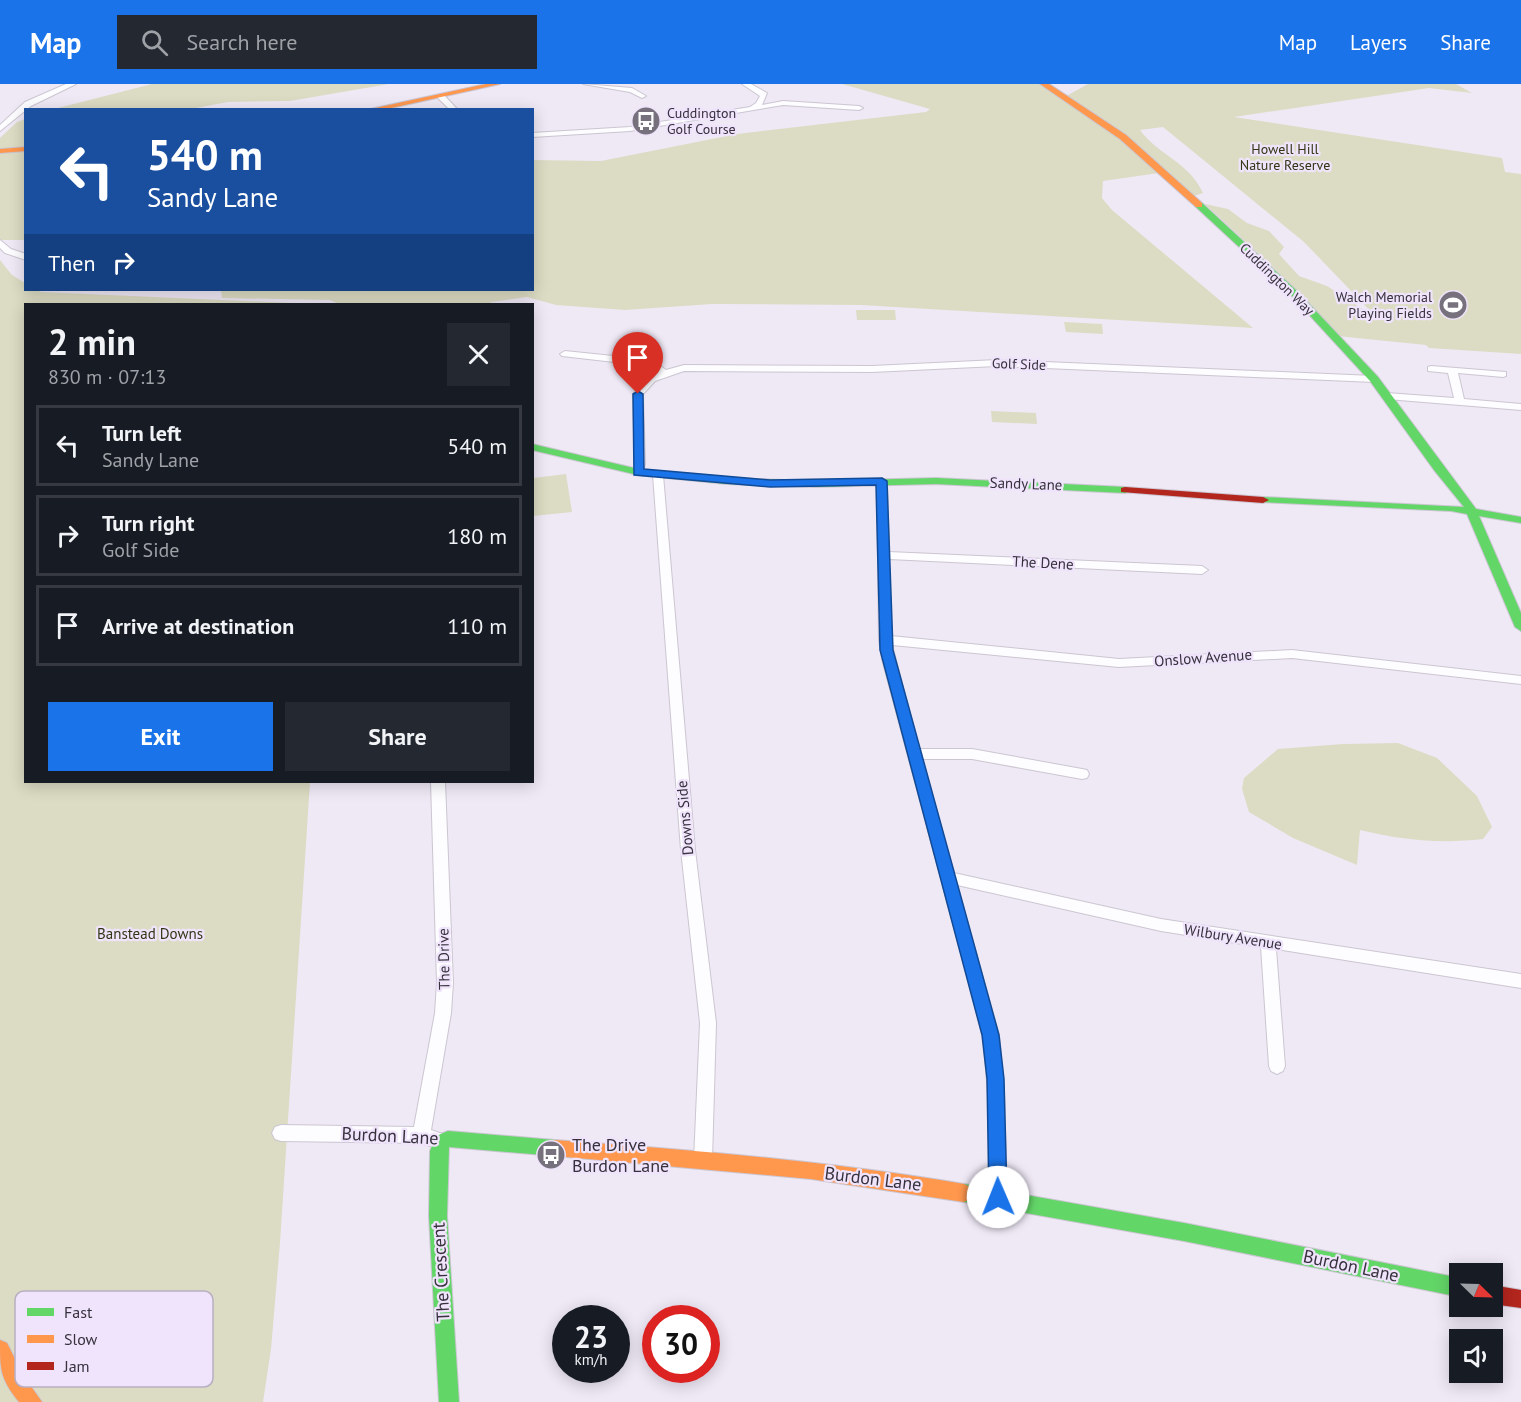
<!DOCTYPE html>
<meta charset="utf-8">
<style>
body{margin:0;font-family:"PT Sans",sans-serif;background:#242831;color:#f1f3f6;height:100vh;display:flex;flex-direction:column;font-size:22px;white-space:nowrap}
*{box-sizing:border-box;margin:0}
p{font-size:20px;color:#9ea1a6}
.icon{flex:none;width:33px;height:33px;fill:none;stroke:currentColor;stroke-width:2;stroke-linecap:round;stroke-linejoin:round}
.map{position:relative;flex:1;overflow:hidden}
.panel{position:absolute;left:24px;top:219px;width:510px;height:480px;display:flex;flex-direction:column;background:#171b24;border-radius:0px;box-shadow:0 3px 15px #0003}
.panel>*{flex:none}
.banner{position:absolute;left:24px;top:24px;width:510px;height:183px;border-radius:0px;box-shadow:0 3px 15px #0003;background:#1a4fa0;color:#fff;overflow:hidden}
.needle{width:39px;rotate:113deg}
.tools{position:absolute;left:1449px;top:1179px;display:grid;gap:12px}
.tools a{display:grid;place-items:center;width:54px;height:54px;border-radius:0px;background:#171b24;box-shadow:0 3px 15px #0003;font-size:30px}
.speed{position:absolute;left:552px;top:1221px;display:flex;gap:12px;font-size:30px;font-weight:700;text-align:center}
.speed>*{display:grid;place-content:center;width:78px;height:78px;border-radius:50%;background:#171b24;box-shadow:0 3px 15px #0003;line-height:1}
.speed small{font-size:15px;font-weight:400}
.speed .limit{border:9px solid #d22;background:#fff;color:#111}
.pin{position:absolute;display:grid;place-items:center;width:51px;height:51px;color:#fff;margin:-62px -26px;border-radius:50% 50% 50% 0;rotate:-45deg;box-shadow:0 0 6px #0007}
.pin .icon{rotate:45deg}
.me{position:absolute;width:66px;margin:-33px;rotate:359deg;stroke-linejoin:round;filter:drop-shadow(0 0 4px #0008)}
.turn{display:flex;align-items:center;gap:21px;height:126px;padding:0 24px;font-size:27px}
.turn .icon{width:78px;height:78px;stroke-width:2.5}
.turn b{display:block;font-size:42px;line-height:51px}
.then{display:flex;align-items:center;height:57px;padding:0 24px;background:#0003;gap:12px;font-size:22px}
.round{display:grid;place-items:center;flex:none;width:63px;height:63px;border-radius:0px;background:#242831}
.headline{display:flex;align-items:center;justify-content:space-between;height:102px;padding:0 24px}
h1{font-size:36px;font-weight:600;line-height:45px}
.button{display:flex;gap:12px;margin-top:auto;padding:12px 24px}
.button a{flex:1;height:69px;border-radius:0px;background:#1a73e8;color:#fff;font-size:24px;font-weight:600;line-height:69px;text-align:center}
.button a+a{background:#242831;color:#f1f3f6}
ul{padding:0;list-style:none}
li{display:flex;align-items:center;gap:18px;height:81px;margin:0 12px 9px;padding:0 12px;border:3px solid #363941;border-radius:0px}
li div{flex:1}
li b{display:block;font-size:22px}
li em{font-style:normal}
header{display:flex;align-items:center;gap:36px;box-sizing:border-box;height:84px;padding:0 30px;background:#1a73e8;color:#fff}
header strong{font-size:28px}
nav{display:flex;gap:33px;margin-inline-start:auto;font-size:21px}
.search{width:420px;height:54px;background:#242831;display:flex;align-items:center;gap:15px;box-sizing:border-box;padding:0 21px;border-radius:0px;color:#9ea1a6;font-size:22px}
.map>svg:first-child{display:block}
.green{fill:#dcdcc4}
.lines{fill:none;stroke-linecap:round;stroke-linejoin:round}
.street-casing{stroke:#cbc6d1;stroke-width:2}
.fast-casing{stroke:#cbc6d1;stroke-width:2}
.slow-casing{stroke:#cbc6d1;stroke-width:2}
.jam-casing{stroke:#cbc6d1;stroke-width:2}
.street{fill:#fdfcfe;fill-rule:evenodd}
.fast{fill:#63d668;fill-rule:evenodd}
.slow{fill:#ff974d;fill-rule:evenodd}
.jam{fill:#b3261e;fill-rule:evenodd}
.route{fill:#1a73e8;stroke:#114b97;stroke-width:1.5}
.labels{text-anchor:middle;stroke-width:4.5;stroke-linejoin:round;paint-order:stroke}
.far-poi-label{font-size:14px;fill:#36313c;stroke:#efe4fb;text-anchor:start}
.far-park-label{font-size:14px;fill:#333615;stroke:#efe4fb}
.far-street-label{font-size:14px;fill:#36313c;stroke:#efe4fb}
.street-label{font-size:15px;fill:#36313c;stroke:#efe4fb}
.park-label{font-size:15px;fill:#333615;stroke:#efe4fb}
.near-street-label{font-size:18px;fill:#36313c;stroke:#efe4fb}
.near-poi-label{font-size:18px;fill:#36313c;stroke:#efe4fb;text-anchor:start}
.key{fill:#efe4fb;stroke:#b8aec2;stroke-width:1.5}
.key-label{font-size:16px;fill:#36313c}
</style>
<header>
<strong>Map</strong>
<div class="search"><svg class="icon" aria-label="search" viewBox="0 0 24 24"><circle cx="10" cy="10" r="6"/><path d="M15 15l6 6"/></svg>Search here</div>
<nav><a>Map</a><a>Layers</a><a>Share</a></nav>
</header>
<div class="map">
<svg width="1521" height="1318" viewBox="0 0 1521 1318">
<rect width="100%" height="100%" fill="#efe9f6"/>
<g class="green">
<polygon points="152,0 389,0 290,17 228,18 191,25 54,25"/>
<path d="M842 0H1043L1058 8 1068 11 1088 0H1456L1472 9 1429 4 1234 33 1502 74 1505 88 1521 90V270L1429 264 1426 261 1337 252 1275 185 1205 120 1228 125 1247 139 1269 147 1284 163 1279 170 1299 192 1327 202 1378 235 1304 158 1163 43 1140 46C1158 71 1189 78 1203 109L1194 112 1164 86 1159 89 1103 97 1102 114 1112 126 1253 244 861 221 712 220 625 226 556 221 527 213 492 218 488 220H339L330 216 222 214 221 206H364L365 208 366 206H532L533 76 601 77 737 50 926 28 930 25Z"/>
<polygon points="25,35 25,156 0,156 0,54 17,38"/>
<polygon points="0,176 12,191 25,199 26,206 37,206 41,208 315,220 26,220 26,698 310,698 280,1159 271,1265 263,1318 0,1318"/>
<polygon points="856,226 895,226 896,236 857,236"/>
<polygon points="1064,238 1102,240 1103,250 1066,248"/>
<polygon points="991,327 1036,329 1037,340 992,338"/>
<polygon points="566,390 572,428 533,432 533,394"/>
<path d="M1398 659 1437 674 1477 712 1492 743 1483 755C1440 760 1402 756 1360 746L1357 781 1293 754 1249 728 1242 705 1244 694 1278 665 1343 660Z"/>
</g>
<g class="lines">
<g class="street-casing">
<g id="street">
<polygon points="66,0 76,0 31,22 0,47 0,41 25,18"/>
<polygon points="583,0 632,4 646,12 642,14 630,8"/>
<polygon points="742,0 751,0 767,9 762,21 783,17 859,22 863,24 859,26 783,21 630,47 532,53 532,49 630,43 750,23 756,19 760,12"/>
<polygon points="440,10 443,10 458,26 450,26 436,12"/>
<polygon points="0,156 11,165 26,170 26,176 5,169 0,164"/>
<polygon points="565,267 652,276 666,286 684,281 872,282 997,276 1374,292 1379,295 1374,298 997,282 872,288 684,287 655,297 643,310 645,380 643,388 638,391 633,388 635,380 633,310 643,297 657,288 649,282 562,272 560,270"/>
<polygon points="1431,282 1506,288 1506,292 1503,293 1458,289 1464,315 1521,320 1521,326 1387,315 1382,312 1387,309 1454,314 1448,289 1428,287 1428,283"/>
<polygon points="658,388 663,391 695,766 716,939 712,1076 709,1082 703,1084 697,1082 694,1076 700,939 681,766 653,391"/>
<polygon points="882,394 887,397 889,468 1202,482 1208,486 1202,490 889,475 891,552 1119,575 1292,566 1521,592 1521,600 1292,574 1119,583 892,561 919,665 972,665 1082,685 1087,686 1089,690 1087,694 1082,695 972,675 922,675 954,789 1161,835 1521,890 1521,904 1276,865 1285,982 1283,987 1277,990 1271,987 1269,982 1261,863 1161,847 957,801 999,951 1004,1010 1007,1113 1004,1119 998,1122 992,1119 989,1113 988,1010 983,951 882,575 879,556 877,397"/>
<polygon points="431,698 445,698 453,899 451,929 431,1046 448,1052 451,1058 448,1064 442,1066 421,1059 281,1057 275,1055 272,1049 275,1043 281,1041 414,1043 435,929 437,899"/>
</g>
</g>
<g class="fast-casing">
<g id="fast">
<polygon points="1196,119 1202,119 1297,207 1378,293 1476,425 1521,433 1521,439 1479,432 1521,529 1521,547 1515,543 1467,430 1451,427 1259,418 1259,414 1263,413 1464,423 1434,386 1370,297 1291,211 1196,123"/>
<polygon points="532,360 638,385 726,394 815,397 936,394 1125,403 1131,406 1125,409 936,400 815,403 726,400 638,391 532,366"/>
<polygon points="448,1047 555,1056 561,1058 564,1064 561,1070 555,1072 449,1063 447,1132 459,1318 439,1318 429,1132 430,1067 436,1052"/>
<polygon points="964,1100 1184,1139 1460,1194 1460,1213 1184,1157 964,1118 958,1115 955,1109 958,1103"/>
</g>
</g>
<g class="slow-casing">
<g id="slow">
<polygon points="486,0 500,0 382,26 366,26"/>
<polygon points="1040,0 1049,0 1126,51 1202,119 1202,123 1196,123 1120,55"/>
<polygon points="26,63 26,67 0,69 0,65"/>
<path d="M555 1056C692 1066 828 1077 964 1100L970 1103 973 1109 970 1115 964 1118 811 1095 555 1072 549 1070 546 1064 549 1058Z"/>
<path d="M0 1256 7 1259 23 1291 42 1318H19C0 1294 0 1286 0 1256Z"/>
</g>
</g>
<g class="jam-casing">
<g id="jam">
<polygon points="1125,403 1263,413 1269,416 1263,419 1121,408 1121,404"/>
<polygon points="1492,1201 1521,1206 1521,1224 1492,1220"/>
</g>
</g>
<use href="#street" class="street"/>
<use href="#fast" class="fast"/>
<use href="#slow" class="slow"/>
<use href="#jam" class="jam"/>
</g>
<polygon class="route" points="638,307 643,310 644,385 770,396 882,394 887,397 893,566 999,951 1004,995 1007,1113 1004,1120 998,1122 992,1120 989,1113 987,995 982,951 880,566 876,401 770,403 634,391 633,310"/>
<defs>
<g id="bus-disc" transform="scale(1.5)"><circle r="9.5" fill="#77717d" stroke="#efe4fb"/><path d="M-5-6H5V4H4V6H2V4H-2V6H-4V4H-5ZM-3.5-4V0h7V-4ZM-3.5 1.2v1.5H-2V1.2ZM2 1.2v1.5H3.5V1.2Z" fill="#fff"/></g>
<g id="stadium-disc" transform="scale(1.5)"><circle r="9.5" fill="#77717d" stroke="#efe4fb"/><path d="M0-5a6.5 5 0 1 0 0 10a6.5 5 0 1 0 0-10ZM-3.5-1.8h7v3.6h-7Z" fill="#fff"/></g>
</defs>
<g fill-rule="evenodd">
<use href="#bus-disc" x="646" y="37"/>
<use href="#stadium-disc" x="1453" y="221"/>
<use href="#bus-disc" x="551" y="1071"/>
</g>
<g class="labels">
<g class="far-poi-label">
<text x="667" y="34">Cuddington<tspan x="667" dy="16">Golf Course</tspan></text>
<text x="1432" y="218" text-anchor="end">Walch Memorial<tspan x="1432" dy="16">Playing Fields</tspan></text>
</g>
<g class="far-park-label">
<text x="1285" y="70">Howell Hill<tspan x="1285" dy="16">Nature Reserve</tspan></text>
</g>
<g class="far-street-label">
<text transform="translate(1277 195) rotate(44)" y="5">Cuddington Way</text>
<text transform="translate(1019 280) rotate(2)" y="5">Golf Side</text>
</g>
<g class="street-label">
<text transform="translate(1026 400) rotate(2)" y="5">Sandy Lane</text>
<text transform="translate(1043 479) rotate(3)" y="5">The Dene</text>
<text transform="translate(1203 574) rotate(-4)" y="5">Onslow Avenue</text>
<text transform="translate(685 734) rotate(-95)" y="5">Downs Side</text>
<text transform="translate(1233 853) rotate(9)" y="5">Wilbury Avenue</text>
<text transform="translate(444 875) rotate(-91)" y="5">The Drive</text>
</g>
<g class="park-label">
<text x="150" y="855">Banstead Downs</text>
</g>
<g class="near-street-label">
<text transform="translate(390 1052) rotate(3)" y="6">Burdon Lane</text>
<text transform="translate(873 1095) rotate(7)" y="6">Burdon Lane</text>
<text transform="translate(1351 1182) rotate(12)" y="6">Burdon Lane</text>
<text transform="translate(441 1188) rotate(-93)" y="6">The Crescent</text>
</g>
<g class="near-poi-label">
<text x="572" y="1067">The Drive<tspan x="572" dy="21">Burdon Lane</tspan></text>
</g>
</g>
<rect x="15" y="1207" width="198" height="96" rx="9" class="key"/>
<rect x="27" y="1224" width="27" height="8" fill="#63d668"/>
<rect x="27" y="1251" width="27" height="8" fill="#ff974d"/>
<rect x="27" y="1278" width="27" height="8" fill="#b3261e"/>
<g class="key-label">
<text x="64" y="1234">Fast</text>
<text x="64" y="1261">Slow</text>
<text x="64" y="1288">Jam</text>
</g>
</svg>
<div class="tools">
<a><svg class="needle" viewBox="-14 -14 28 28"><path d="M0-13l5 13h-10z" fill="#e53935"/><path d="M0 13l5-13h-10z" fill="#9ea1a6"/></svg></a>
<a><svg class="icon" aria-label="sound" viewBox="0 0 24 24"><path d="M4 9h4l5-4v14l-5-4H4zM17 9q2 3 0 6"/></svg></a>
</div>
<div class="speed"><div>23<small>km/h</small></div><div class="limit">30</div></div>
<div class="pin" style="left:638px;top:310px;background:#d93025"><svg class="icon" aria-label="arrive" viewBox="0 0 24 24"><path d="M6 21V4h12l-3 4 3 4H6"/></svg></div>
<svg class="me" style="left:998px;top:1113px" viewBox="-20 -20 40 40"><circle r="19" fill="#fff"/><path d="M0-13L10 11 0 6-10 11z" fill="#1a73e8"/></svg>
<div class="banner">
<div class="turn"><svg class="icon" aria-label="left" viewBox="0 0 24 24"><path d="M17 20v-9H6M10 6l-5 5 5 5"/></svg><div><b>540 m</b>Sandy Lane</div></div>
<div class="then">Then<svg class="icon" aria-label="right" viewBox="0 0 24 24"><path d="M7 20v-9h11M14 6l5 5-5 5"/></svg></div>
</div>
<section class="panel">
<div class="headline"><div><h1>2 min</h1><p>830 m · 07:13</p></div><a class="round"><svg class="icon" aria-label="close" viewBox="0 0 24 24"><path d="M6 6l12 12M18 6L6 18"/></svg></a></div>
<ul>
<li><svg class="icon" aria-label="left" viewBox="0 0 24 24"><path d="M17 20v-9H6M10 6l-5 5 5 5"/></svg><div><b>Turn left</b><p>Sandy Lane</p></div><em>540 m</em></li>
<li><svg class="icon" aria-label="right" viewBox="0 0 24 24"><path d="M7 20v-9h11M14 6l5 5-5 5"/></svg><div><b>Turn right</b><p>Golf Side</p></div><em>180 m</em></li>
<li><svg class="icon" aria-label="arrive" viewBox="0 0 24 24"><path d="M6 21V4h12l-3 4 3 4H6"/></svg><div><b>Arrive at destination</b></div><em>110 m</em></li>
</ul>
<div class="button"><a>Exit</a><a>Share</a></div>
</section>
</div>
